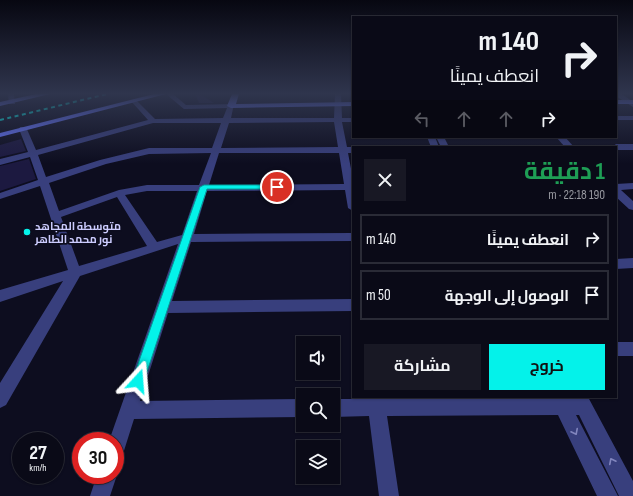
<!DOCTYPE html>
<html lang="ar">
<meta charset="utf-8">
<style>
body{margin:0;font-family:"Sofia Sans Condensed",Cairo,sans-serif;background:#181824;color:#f1f3f6;direction:rtl;height:100vh;display:flex;flex-direction:column;font-size:15px;white-space:nowrap}
*{box-sizing:border-box;margin:0}
p{font-size:13px;color:#999aa1}
.icon{flex:none;width:22px;height:22px;fill:none;stroke:currentColor;stroke-width:2;stroke-linecap:round;stroke-linejoin:round}
.map{position:relative;flex:1;overflow:hidden;direction:ltr}
.details{position:absolute;left:352px;top:146px;width:265px;height:252px;display:flex;flex-direction:column;background:#0a0a17;border-radius:0px;box-shadow:0 1px 3px #0004,0 0 0 1px #2a2b36;direction:rtl}
.details>*{flex:none}
.guide{position:absolute;left:352px;top:16px;width:265px;height:122px;border-radius:0px;box-shadow:0 1px 3px #0004,0 0 0 1px #2a2b36;direction:rtl;background:#0a0a17;color:#f1f3f6;overflow:hidden}
.fabs{position:absolute;left:296px;top:336px;display:grid;gap:8px}
.fabs a{display:grid;place-items:center;width:44px;height:44px;border-radius:0px;background:#0a0a17;box-shadow:0 1px 3px #0004,0 0 0 1px #2a2b36;font-size:20px}
.speed{position:absolute;left:12px;top:432px;display:flex;gap:8px;font-size:20px;font-weight:700;text-align:center}
.speed>*{display:grid;place-content:center;width:52px;height:52px;border-radius:50%;background:#0a0a17;box-shadow:0 1px 3px #0004,0 0 0 1px #2a2b36;line-height:1}
.speed small{font-size:10px;font-weight:400}
.speed .limit{border:6px solid #d22;background:#fff;color:#111}
.pin{position:absolute;display:grid;place-items:center;width:34px;height:34px;color:#fff;margin:-17px;border:2px solid #fff;border-radius:50%;box-shadow:0 1px 4px #0007}
.me{position:absolute;width:44px;margin:-22px;rotate:19deg;stroke-linejoin:round;filter:drop-shadow(0 0 3px #0008)}
.turn{display:flex;align-items:center;gap:14px;height:84px;padding:0 12px;font-size:18px}
.turn .icon{width:52px;height:52px;stroke-width:2.5}
.turn b{display:block;font-size:28px;line-height:34px}
.lanes{display:flex;align-items:center;height:38px;padding:0 12px;background:#0003;justify-content:center;gap:20px;direction:ltr}
.lanes .off{opacity:.35}
.round{display:grid;place-items:center;flex:none;width:42px;height:42px;border-radius:0px;background:#181824}
.head{display:flex;align-items:center;justify-content:space-between;height:68px;padding:0 12px}
h1{font-size:24px;font-weight:700;line-height:30px;color:#1e9e55}
.cta{display:flex;gap:8px;margin-top:auto;padding:8px 12px}
.cta a{flex:1;height:46px;border-radius:0px;background:#04f2ea;color:#111;font-size:16px;font-weight:700;line-height:46px;text-align:center}
.cta a+a{background:#181824;color:#f1f3f6}
ul{padding:0;list-style:none}
li{display:flex;align-items:center;gap:12px;height:50px;margin:0 8px 6px;padding:0 4px;border:2px solid #2a2b36;border-radius:0px}
li div{flex:1}
li b{display:block;font-size:15px}
li em{font-style:normal}
.map>svg:first-child{display:block}
.building{fill:#1c1940}
.lines{fill:none;stroke-linecap:round;stroke-linejoin:round}
.street{fill:#383f7d;fill-rule:evenodd}
.secondary{fill:#6474fc;fill-rule:evenodd}
.rail{stroke:#04f2ea;stroke-width:2;stroke-dasharray:4 3.5;stroke-linecap:butt}
.oneway{stroke:#8286be}
.route{fill:#04f2ea;stroke:#039d98}
.poi-dot{fill:#04f2ea;stroke:#0d0d1f;stroke-width:1.5}
.labels{text-anchor:middle;stroke-width:3.5;stroke-linejoin:round;paint-order:stroke}
.poi-label{font-size:11px;font-weight:bold;fill:#ccccfe;stroke:#0d0d1f;text-anchor:start}
</style>
<div class="map">
<svg width="633" height="496" viewBox="0 0 633 496">
<rect width="100%" height="100%" fill="#0d0d1f"/>
<g class="building">
<polygon points="195,94 200,94 214,103 199,103"/>
<polygon points="21,139 26,151 0,157 0,145"/>
<polygon points="29,159 36,179 0,191 0,166"/>
</g>
<g class="lines">
<g class="street">
<polygon points="8,94 14,94 15,104 9,104"/>
<path d="M166 94H173L186 105 234 104 231 118H334L335 94H341L342 118H353V122H342L347 147H353V153H348L353 179V211L348 208 345 190 207 191 194 234 353 233V241L191 242 172 301 353 299V311L168 313 140 401 303 399V417L134 419 122 457 115 459V441H109L178 244 80 276 6 405 0 408V383L63 281 0 302V290L68 270 40 186 0 199V193L38 180 30 157 0 165V159L28 152 19 129 20 127H26L36 150 148 120 131 101 135 99 155 119 223 118 227 108 184 109ZM334 122 338 147 221 148 229 123ZM153 123H221L212 148H149L100 160 46 177 38 155ZM211 153 199 185H147L119 190 59 211 49 183 106 164 149 154ZM219 153H339L344 184 209 185ZM147 191H197L182 235 157 242 125 195ZM117 197 147 246 79 266 61 217Z"/>
<polygon points="616,94 622,94 633,102 633,107 616,96"/>
<rect x="616" y="116" width="17" height="4"/>
<polygon points="427,137 435,137 439,147 431,147"/>
<polygon points="436,137 444,137 449,147 441,147"/>
<polygon points="556,137 565,137 574,147 565,147"/>
<polygon points="616,144 633,144 633,150 616,150 616,147 612,147"/>
<polygon points="633,183 633,189 621,190 633,201 633,210 629,209 616,197 616,184"/>
<polygon points="633,258 633,268 616,269 616,259"/>
<rect x="616" y="342" width="17" height="14"/>
<polygon points="367,397 383,397 384,399 588,397 633,481 633,496 619,496 579,415 576,415 618,496 597,496 558,415 387,416 399,496 379,496 369,416 333,417 333,399 367,399"/>
<polygon points="115,471 117,475 110,496 90,496 97,475 115,475"/>
</g>
<g class="secondary">
<polygon points="36,94 50,94 0,106 0,102"/>
<polygon points="154,94 166,94 0,137 0,133"/>
<polygon points="232,94 239,94 236,104 353,102 353,106 231,108 227,106"/>
<rect x="616" y="100" width="17" height="4"/>
</g>
<polyline class="rail" points="0,120 107,94"/>
</g>
<defs><path id="oneway-chevron" d="M-2-3.5L2.5 0L-2 3.5" fill="none" stroke-width="1.6" stroke-linecap="round" stroke-linejoin="round"/></defs>
<g class="oneway">
<use href="#oneway-chevron" transform="translate(575 432) rotate(63)"/>
<use href="#oneway-chevron" transform="translate(612 461) rotate(-117)"/>
</g>
<linearGradient id="sky" x2="0" y2="1"><stop stop-color="#070711"/><stop offset="0.57" stop-color="#2f354d"/><stop offset="1" stop-color="#2f354d" stop-opacity="0"/></linearGradient>
<rect width="633" height="164" fill="url(#sky)"/>
<polygon class="route" points="204,185 277,185 281,187 277,189 207,189 144,381 142,385 138,387 134,385 132,381 200,187"/>
<circle class="poi-dot" cx="27" cy="232" r="4"/>
<g class="labels">
<g class="poi-label">
<text x="35" y="230">متوسطة المجاهد<tspan x="35" dy="13">نور محمد الطاهر</tspan></text>
</g>
</g>
</svg>
<div class="fabs">
<a><svg class="icon" aria-label="sound" viewBox="0 0 24 24"><path d="M4 9h4l5-4v14l-5-4H4zM17 9q2 3 0 6"/></svg></a>
<a><svg class="icon" aria-label="search" viewBox="0 0 24 24"><circle cx="10" cy="10" r="6"/><path d="M15 15l6 6"/></svg></a>
<a><svg class="icon" aria-label="layers" viewBox="0 0 24 24"><path d="M12 4l9 5-9 5-9-5zM3 14l9 5 9-5"/></svg></a>
</div>
<div class="speed"><div>27<small>km/h</small></div><div class="limit">30</div></div>
<div class="pin" style="left:277px;top:187px;background:#d93025"><svg class="icon" aria-label="arrive" viewBox="0 0 24 24"><path d="M6 21V4h12l-3 4 3 4H6"/></svg></div>
<svg class="me" style="left:138px;top:381px" viewBox="-20 -20 40 40"><path d="M0-17L14 15 0 8-14 15z" fill="#04f2ea" stroke="#fff" stroke-width="4"/></svg>
<div class="guide">
<div class="turn"><svg class="icon" aria-label="right" viewBox="0 0 24 24"><path d="M7 20v-9h11M14 6l5 5-5 5"/></svg><div><b>140 m</b>انعطف يمينًا</div></div>
<div class="lanes"><svg class="icon off" aria-label="left" viewBox="0 0 24 24"><path d="M17 20v-9H6M10 6l-5 5 5 5"/></svg><svg class="icon off" aria-label="ahead" viewBox="0 0 24 24"><path d="M12 20V5M6 11l6-6 6 6"/></svg><svg class="icon off" aria-label="ahead" viewBox="0 0 24 24"><path d="M12 20V5M6 11l6-6 6 6"/></svg><svg class="icon" aria-label="right" viewBox="0 0 24 24"><path d="M7 20v-9h11M14 6l5 5-5 5"/></svg></div>
</div>
<section class="details">
<div class="head"><div><h1>1 دقيقة</h1><p>190 m · 22:18</p></div><a class="round"><svg class="icon" aria-label="close" viewBox="0 0 24 24"><path d="M6 6l12 12M18 6L6 18"/></svg></a></div>
<ul>
<li><svg class="icon" aria-label="right" viewBox="0 0 24 24"><path d="M7 20v-9h11M14 6l5 5-5 5"/></svg><div><b>انعطف يمينًا</b></div><em>140 m</em></li>
<li><svg class="icon" aria-label="arrive" viewBox="0 0 24 24"><path d="M6 21V4h12l-3 4 3 4H6"/></svg><div><b>الوصول إلى الوجهة</b></div><em>50 m</em></li>
</ul>
<div class="cta"><a>خروج</a><a>مشاركة</a></div>
</section>
</div>
